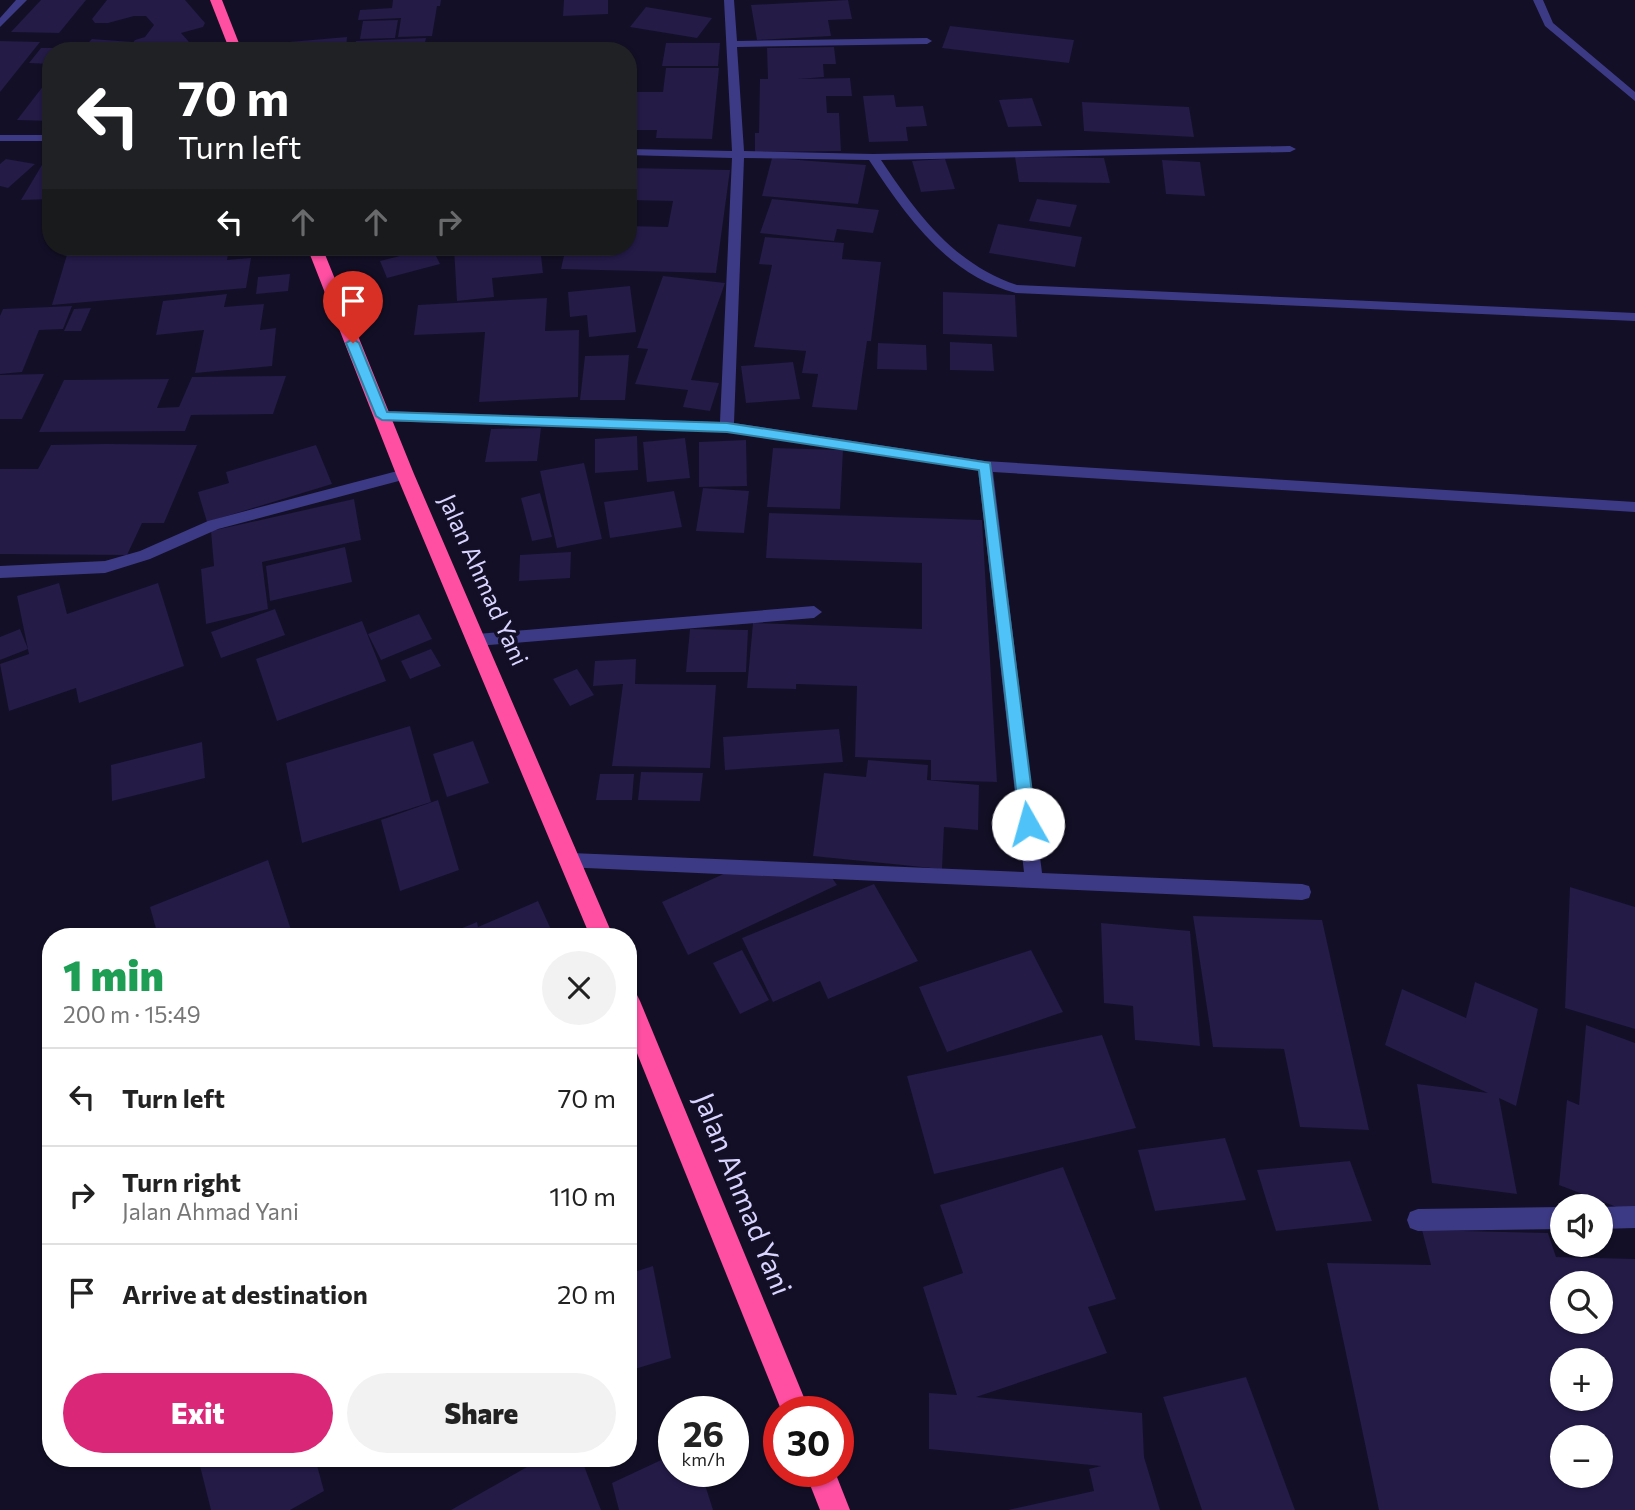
<!DOCTYPE html>
<meta charset="utf-8">
<style>
body{margin:0;font-family:Commissioner,sans-serif;background:#f2f2f2;color:#222;height:100vh;display:flex;flex-direction:column;font-size:26px;white-space:nowrap}
*{box-sizing:border-box;margin:0}
p{font-size:23px;color:#767676}
.icon{flex:none;width:38px;height:38px;fill:none;stroke:currentColor;stroke-width:2;stroke-linecap:round;stroke-linejoin:round}
.map{position:relative;flex:1;overflow:hidden}
.panel{position:absolute;left:42px;top:928px;width:595px;height:539px;display:flex;flex-direction:column;background:#fff;border-radius:28px;box-shadow:0 2px 5px #0004}
.panel>*{flex:none}
.banner{position:absolute;left:42px;top:42px;width:595px;height:214px;border-radius:28px;box-shadow:0 2px 5px #0004;background:#202124;color:#fff;overflow:hidden}
.tools{position:absolute;left:1550px;top:1194px;display:grid;gap:14px}
.tools a{display:grid;place-items:center;width:63px;height:63px;border-radius:50%;background:#fff;box-shadow:0 2px 5px #0004;font-size:35px}
.speed{position:absolute;left:658px;top:1396px;display:flex;gap:14px;font-size:35px;font-weight:700;text-align:center}
.speed>*{display:grid;place-content:center;width:91px;height:91px;border-radius:50%;background:#fff;box-shadow:0 2px 5px #0004;line-height:1}
.speed small{font-size:18px;font-weight:400}
.speed .limit{border:10px solid #d22;background:#fff;color:#111}
.pin{position:absolute;display:grid;place-items:center;width:60px;height:60px;color:#fff;margin:-72px -30px;border-radius:50% 50% 50% 0;rotate:-45deg;box-shadow:0 0 7px #0007}
.pin .icon{rotate:45deg}
.me{position:absolute;width:77px;margin:-38px;rotate:353deg;stroke-linejoin:round;filter:drop-shadow(0 0 5px #0008)}
.turn{display:flex;align-items:center;gap:24px;height:147px;padding:0 21px;font-size:32px}
.turn .icon{width:91px;height:91px;stroke-width:2.5}
.turn b{display:block;font-size:49px;line-height:60px}
.lanes{display:flex;align-items:center;height:66px;padding:0 21px;background:#0003;justify-content:center;gap:35px;direction:ltr}
.lanes .off{opacity:.35}
.round{display:grid;place-items:center;flex:none;width:74px;height:74px;border-radius:37px;background:#f2f2f2}
.summary{display:flex;align-items:center;justify-content:space-between;height:119px;padding:0 21px}
h1{font-size:42px;font-weight:800;line-height:52px;color:#1e9e55}
.button{display:flex;gap:14px;margin-top:auto;padding:14px 21px}
.button a{flex:1;height:80px;border-radius:42px;background:#db2777;color:#fff;font-size:28px;font-weight:800;line-height:80px;text-align:center}
.button a+a{background:#f2f2f2;color:#222}
ul{padding:0;list-style:none}
li{display:flex;align-items:center;gap:21px;height:98px;padding:0 21px;border-top:2px solid #e0e0e0}
li div{flex:1}
li b{display:block;font-size:26px}
li em{font-style:normal}
.map>svg:first-child{display:block}
.building{fill:#241b47;fill-rule:evenodd}
.lines{fill:none;stroke-linecap:round;stroke-linejoin:round}
.street{fill:#3d3a85;fill-rule:evenodd}
.highway{fill:#ff4fa3;fill-rule:evenodd}
.route{fill:#4fc3f7;stroke:#337fa1;stroke-width:2}
.labels{text-anchor:middle;stroke-width:7;stroke-linejoin:round;paint-order:stroke}
.street-label{font-size:24px;fill:#d9d4ff;stroke:#130f26}
.near-street-label{font-size:28px;fill:#d9d4ff;stroke:#130f26}
</style>
<div class="map">
<svg width="1635" height="1510" viewBox="0 0 1635 1510">
<rect width="100%" height="100%" fill="#130f26"/>
<g class="building">
<polygon points="41,0 86,0 59,33 11,32"/>
<polygon points="107,0 185,0 205,23 203,27 181,33 197,51 127,51 135,40 145,37 154,25 146,16 134,16 108,23 95,23 92,19"/>
<polygon points="393,0 441,0 440,6 437,6 432,36 398,37 401,18 358,20 360,10 392,8"/>
<polygon points="564,0 608,0 608,14 563,16"/>
<polygon points="848,0 852,19 828,20 831,36 757,40 751,5"/>
<polygon points="646,7 712,18 697,38 630,27"/>
<polygon points="398,20 395,38 360,39 363,21"/>
<polygon points="950,26 1074,40 1069,63 942,48"/>
<polygon points="347,37 346,51 277,51 278,43"/>
<polygon points="426,38 424,47 440,47 440,51 353,51 356,41"/>
<polygon points="92,39 132,42 124,51 80,51"/>
<polygon points="0,41 40,42 0,92"/>
<polygon points="666,43 720,43 718,66 662,66"/>
<polygon points="834,47 836,64 823,64 824,77 798,79 850,78 852,96 826,96 827,113 839,113 841,151 755,152 755,133 759,133 760,79 768,79 767,48"/>
<polygon points="41,48 56,48 56,51 51,51 51,64 29,63"/>
<polygon points="666,68 719,68 712,139 656,138 657,130 628,130 628,92 663,92"/>
<polygon points="51,76 51,121 17,120"/>
<polygon points="894,95 896,107 923,106 927,126 906,127 908,141 869,142 863,96"/>
<polygon points="1032,98 1042,126 1008,127 999,100"/>
<polygon points="1082,102 1189,107 1194,137 1084,131"/>
<polygon points="51,150 51,199 21,200"/>
<polygon points="1015,157 1104,158 1110,183 1019,182"/>
<polygon points="772,158 866,165 858,204 762,196"/>
<polygon points="6,159 35,164 8,188 0,186 0,164"/>
<polygon points="945,159 955,189 921,192 912,161"/>
<polygon points="1162,160 1200,162 1205,196 1166,194"/>
<polygon points="628,168 730,170 716,273 561,269 566,247 628,247 628,226 668,227 673,201 628,200"/>
<polygon points="772,199 879,210 873,233 837,229 834,241 760,233"/>
<polygon points="1037,199 1077,205 1070,227 1029,221"/>
<polygon points="998,224 1082,237 1075,267 989,253"/>
<polygon points="765,237 844,243 842,259 881,262 871,341 867,341 857,410 812,407 818,374 802,373 806,351 754,347 772,265 759,264"/>
<polygon points="87,247 229,247 227,260 251,258 246,288 52,305 69,248"/>
<polygon points="454,247 540,247 543,273 492,278 494,297 457,301"/>
<polygon points="432,248 440,264 387,278 380,261"/>
<polygon points="290,274 288,291 256,294 258,277"/>
<polygon points="663,276 725,283 691,380 719,383 710,411 683,407 688,390 635,384 648,349 637,348"/>
<polygon points="630,286 636,332 589,337 587,315 570,317 568,292"/>
<polygon points="943,292 1015,295 1017,337 943,334"/>
<polygon points="227,294 224,307 264,304 260,330 276,328 272,366 195,373 204,330 156,335 163,301"/>
<polygon points="547,298 545,331 579,330 578,397 479,402 485,332 414,335 418,305"/>
<polygon points="72,306 63,329 39,330 22,372 0,374 0,316 3,309"/>
<polygon points="91,308 81,331 64,331 74,309"/>
<polygon points="950,342 992,344 994,371 950,370"/>
<polygon points="878,343 926,345 927,370 877,369"/>
<polygon points="629,355 625,400 580,400 585,356"/>
<polygon points="793,362 800,399 746,403 741,366"/>
<polygon points="44,374 22,419 0,419 0,375"/>
<polygon points="286,376 273,414 191,415 185,431 39,432 64,380 169,379 157,408 179,407 192,377"/>
<polygon points="541,428 537,461 485,462 491,429"/>
<polygon points="637,436 638,470 595,473 595,439"/>
<polygon points="685,438 690,478 647,482 643,442"/>
<polygon points="746,440 747,486 699,487 699,442"/>
<polygon points="106,444 197,445 164,523 142,523 127,555 0,554 0,469 38,469 51,445"/>
<polygon points="316,445 332,484 207,522 198,492 229,483 226,472"/>
<polygon points="773,448 843,450 840,509 767,507"/>
<polygon points="584,463 602,539 557,548 540,471"/>
<polygon points="703,488 749,491 744,533 696,531"/>
<polygon points="674,491 682,527 610,538 604,502"/>
<polygon points="540,493 552,537 532,541 521,498"/>
<polygon points="354,499 361,540 262,562 268,609 206,624 201,569 214,566 211,531"/>
<polygon points="769,513 982,520 997,782 931,780 931,760 855,757 857,686 796,684 796,689 747,688 753,623 922,629 922,563 766,558"/>
<polygon points="345,547 352,582 270,601 266,566"/>
<polygon points="571,552 570,578 519,581 520,555"/>
<polygon points="59,583 67,614 158,583 184,666 79,703 76,688 9,711 0,664 29,654 17,596"/>
<polygon points="275,609 285,635 221,658 211,632"/>
<polygon points="419,614 432,639 381,660 368,634"/>
<polygon points="362,621 386,681 277,721 256,659"/>
<polygon points="20,629 28,649 0,660 0,637"/>
<polygon points="690,629 748,630 746,672 686,672"/>
<polygon points="431,649 441,666 410,679 401,661"/>
<polygon points="636,659 635,684 716,685 710,768 612,766 623,684 593,686 595,661"/>
<polygon points="577,669 594,695 570,706 553,679"/>
<polygon points="410,726 431,802 302,843 286,763"/>
<polygon points="839,729 843,762 725,770 723,737"/>
<polygon points="473,741 489,783 447,797 433,754"/>
<polygon points="202,742 205,778 112,801 111,765"/>
<polygon points="868,760 928,765 927,780 979,785 978,830 944,827 942,869 813,856 824,773 866,777"/>
<polygon points="641,772 703,773 700,801 638,800"/>
<polygon points="600,774 634,774 632,800 596,800"/>
<polygon points="438,800 459,870 400,891 381,820"/>
<polygon points="268,860 293,936 158,936 150,907"/>
<polygon points="730,871 830,875 837,885 688,955 662,902"/>
<polygon points="874,884 918,961 828,999 820,981 773,1002 742,938"/>
<polygon points="1570,887 1635,907 1635,1029 1565,1008"/>
<polygon points="538,901 554,936 443,936 477,922 478,927"/>
<polygon points="1193,916 1322,920 1369,1130 1300,1127 1284,1049 1213,1047"/>
<polygon points="1101,923 1190,931 1200,1046 1135,1040 1133,1006 1104,1003"/>
<polygon points="742,950 769,1000 740,1014 713,963"/>
<polygon points="1031,950 1063,1012 947,1052 919,987"/>
<polygon points="1475,982 1538,1009 1516,1106 1499,1098 1517,1194 1432,1183 1417,1084 1488,1093 1385,1045 1402,989 1466,1018"/>
<polygon points="1586,1025 1635,1043 1635,1214 1559,1185 1567,1100 1579,1105"/>
<polygon points="1102,1035 1136,1128 934,1174 907,1076"/>
<polygon points="1225,1138 1246,1200 1155,1211 1138,1150"/>
<polygon points="1350,1161 1372,1221 1276,1231 1257,1170"/>
<polygon points="1063,1167 1116,1299 1088,1307 1107,1353 976,1397 1142,1413 1144,1457 1160,1510 1008,1510 1094,1491 1089,1469 1101,1466 929,1449 929,1393 957,1395 923,1287 963,1273 940,1205"/>
<path d="M1422 1230 1548 1233 1556 1257 1635 1259V1510H1379L1327 1263 1431 1265ZM1563 1283H1601V1321H1563ZM1563 1360H1601V1398H1563ZM1563 1437H1601V1475H1563Z"/>
<polygon points="653,1266 671,1358 628,1371 628,1274"/>
<polygon points="1246,1377 1295,1510 1202,1510 1163,1397"/>
<polygon points="674,1454 674,1472 701,1472 713,1510 619,1510 612,1483"/>
<polygon points="198,1458 315,1458 324,1491 290,1510 211,1510"/>
<polygon points="543,1458 581,1458 601,1510 451,1510"/>
</g>
<g class="lines">
<g class="street">
<polygon points="16,0 27,0 0,27 0,18"/>
<path d="M724 0H734L737 41 927 38 932 41 927 44 737 47 744 151 873 154 1290 146 1296 149 1290 152 881 160C917 214 954 264 1017 285L1635 313V321L1016 293C947 275 907 217 869 160L744 158 734 423 985 461 1635 502V512L993 472 1042 873 1302 884 1309 886 1311 892 1309 898 1302 900 564 867 562 861 564 855 571 853 1024 872 978 470 727 432 382 421 375 416 382 411 720 422 732 158 628 155V149L732 151Z"/>
<polygon points="1533,0 1543,0 1553,23 1635,92 1635,101 1545,26"/>
<rect x="0" y="135" width="51" height="6"/>
<polygon points="405,469 410,470 412,474 410,478 218,529 150,559 105,573 0,578 0,566 105,561 140,551 208,521"/>
<polygon points="814,606 822,612 814,618 477,646 469,640 477,634"/>
<polygon points="1635,1206 1635,1228 1601,1229 1601,1207"/>
<polygon points="1563,1207 1563,1229 1418,1231 1410,1228 1407,1220 1410,1212 1418,1209"/>
</g>
<g class="highway">
<polygon points="210,0 222,0 242,51 230,51"/>
<polygon points="307,247 322,247 414,474 613,936 590,936 396,474"/>
<polygon points="628,990 636,993 640,1001 810,1412 782,1412 628,1031"/>
<polygon points="805,1472 835,1472 850,1510 820,1510"/>
</g>
</g>
<polygon class="route" points="353,339 359,343 387,412 727,423 990,463 1036,824 1034,829 1022,829 1020,824 979,470 727,432 382,420 376,416 346,343"/>
<g class="labels">
<g class="street-label">
<text transform="translate(483 580) rotate(66)" y="8">Jalan Ahmad Yani</text>
</g>
<g class="near-street-label">
<text transform="translate(743 1194) rotate(68)" y="10">Jalan Ahmad Yani</text>
</g>
</g>
</svg>
<div class="tools">
<a><svg class="icon" aria-label="sound" viewBox="0 0 24 24"><path d="M4 9h4l5-4v14l-5-4H4zM17 9q2 3 0 6"/></svg></a>
<a><svg class="icon" aria-label="search" viewBox="0 0 24 24"><circle cx="10" cy="10" r="6"/><path d="M15 15l6 6"/></svg></a>
<a>+</a>
<a>−</a>
</div>
<div class="speed"><div>26<small>km/h</small></div><div class="limit">30</div></div>
<div class="pin" style="left:353px;top:343px;background:#d93025"><svg class="icon" aria-label="arrive" viewBox="0 0 24 24"><path d="M6 21V4h12l-3 4 3 4H6"/></svg></div>
<svg class="me" style="left:1028px;top:824px" viewBox="-20 -20 40 40"><circle r="19" fill="#fff"/><path d="M0-13L10 11 0 6-10 11z" fill="#4fc3f7"/></svg>
<div class="banner">
<div class="turn"><svg class="icon" aria-label="left" viewBox="0 0 24 24"><path d="M17 20v-9H6M10 6l-5 5 5 5"/></svg><div><b>70 m</b>Turn left</div></div>
<div class="lanes"><svg class="icon" aria-label="left" viewBox="0 0 24 24"><path d="M17 20v-9H6M10 6l-5 5 5 5"/></svg><svg class="icon off" aria-label="ahead" viewBox="0 0 24 24"><path d="M12 20V5M6 11l6-6 6 6"/></svg><svg class="icon off" aria-label="ahead" viewBox="0 0 24 24"><path d="M12 20V5M6 11l6-6 6 6"/></svg><svg class="icon off" aria-label="right" viewBox="0 0 24 24"><path d="M7 20v-9h11M14 6l5 5-5 5"/></svg></div>
</div>
<section class="panel">
<div class="summary"><div><h1>1 min</h1><p>200 m · 15:49</p></div><a class="round"><svg class="icon" aria-label="close" viewBox="0 0 24 24"><path d="M6 6l12 12M18 6L6 18"/></svg></a></div>
<ul>
<li><svg class="icon" aria-label="left" viewBox="0 0 24 24"><path d="M17 20v-9H6M10 6l-5 5 5 5"/></svg><div><b>Turn left</b></div><em>70 m</em></li>
<li><svg class="icon" aria-label="right" viewBox="0 0 24 24"><path d="M7 20v-9h11M14 6l5 5-5 5"/></svg><div><b>Turn right</b><p>Jalan Ahmad Yani</p></div><em>110 m</em></li>
<li><svg class="icon" aria-label="arrive" viewBox="0 0 24 24"><path d="M6 21V4h12l-3 4 3 4H6"/></svg><div><b>Arrive at destination</b></div><em>20 m</em></li>
</ul>
<div class="button"><a>Exit</a><a>Share</a></div>
</section>
</div>
